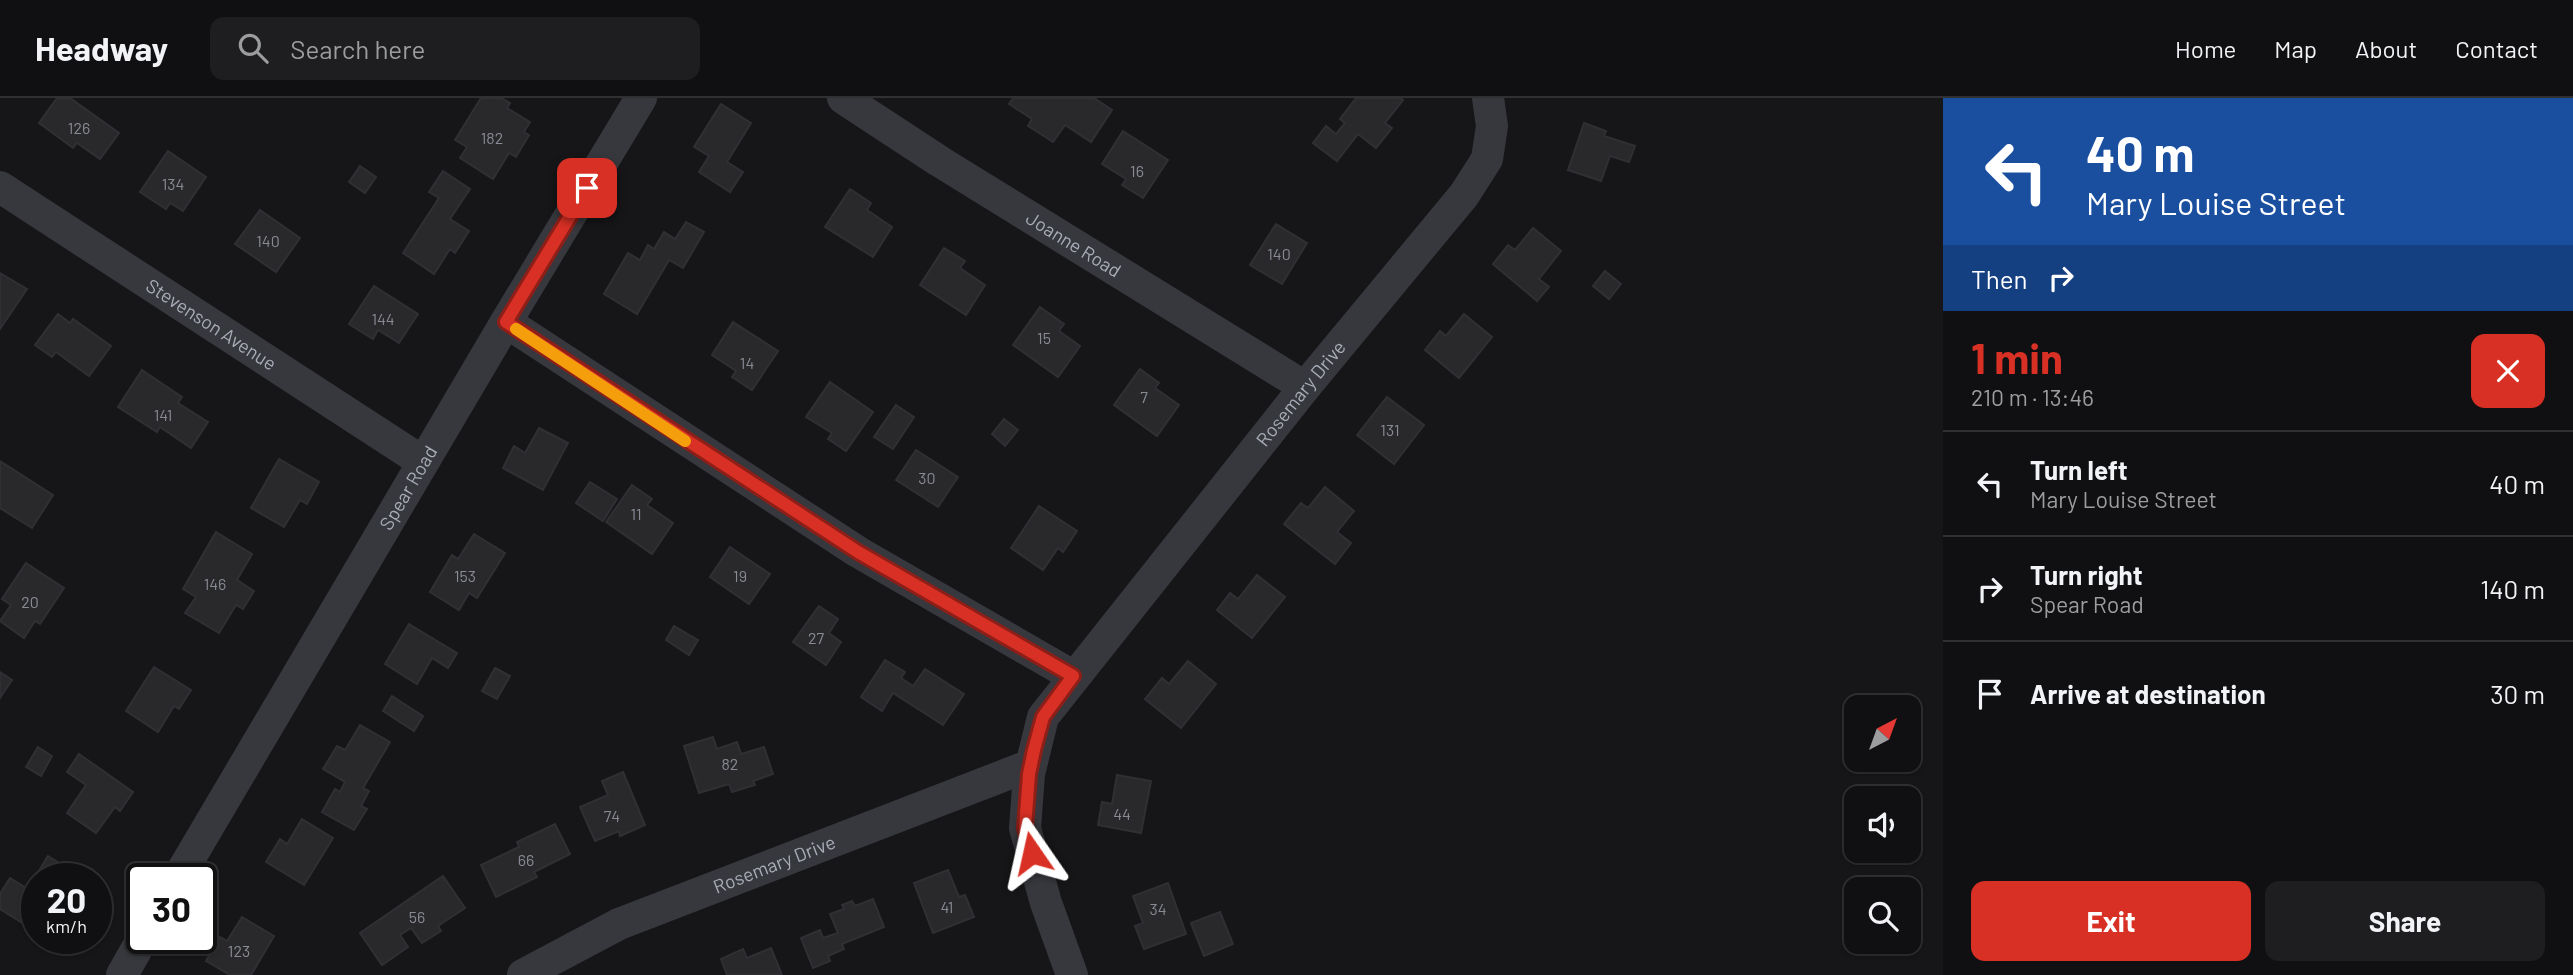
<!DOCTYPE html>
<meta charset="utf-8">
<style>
body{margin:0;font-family:Barlow,sans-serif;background:#1e1e20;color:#f1f3f6;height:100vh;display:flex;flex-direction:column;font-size:26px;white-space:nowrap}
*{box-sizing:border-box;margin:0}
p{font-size:23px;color:#9c9d9f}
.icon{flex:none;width:38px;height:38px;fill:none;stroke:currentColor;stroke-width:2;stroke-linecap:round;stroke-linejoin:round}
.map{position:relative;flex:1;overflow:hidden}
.sheet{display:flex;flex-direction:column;background:#101012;width:630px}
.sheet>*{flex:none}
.guide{background:#1a4fa0;color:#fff;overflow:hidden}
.needle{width:46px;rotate:41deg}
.buttons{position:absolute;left:1844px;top:597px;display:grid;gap:14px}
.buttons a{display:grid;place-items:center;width:77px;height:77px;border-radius:14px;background:#101012;box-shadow:0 2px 5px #0004,0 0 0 2px #303032;font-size:35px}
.speed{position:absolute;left:21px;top:765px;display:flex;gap:14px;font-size:35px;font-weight:700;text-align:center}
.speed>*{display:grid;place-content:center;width:91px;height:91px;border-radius:50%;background:#101012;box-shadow:0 2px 5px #0004,0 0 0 2px #303032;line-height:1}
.speed small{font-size:18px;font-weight:400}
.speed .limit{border:4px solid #111;border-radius:10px;background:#fff;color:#111}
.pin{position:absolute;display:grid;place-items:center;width:60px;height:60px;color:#fff;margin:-30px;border-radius:14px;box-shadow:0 4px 10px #0006}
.me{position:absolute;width:77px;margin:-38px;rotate:349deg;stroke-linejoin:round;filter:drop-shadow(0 0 5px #0008)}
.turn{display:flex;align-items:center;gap:24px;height:147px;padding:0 28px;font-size:32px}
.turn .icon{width:91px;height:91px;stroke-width:2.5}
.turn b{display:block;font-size:49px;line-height:60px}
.then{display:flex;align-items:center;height:66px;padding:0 28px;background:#0003;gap:14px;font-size:26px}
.round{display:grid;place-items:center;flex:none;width:74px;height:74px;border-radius:14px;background:#1e1e20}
.headline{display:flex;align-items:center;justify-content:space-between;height:119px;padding:0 28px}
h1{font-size:42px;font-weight:700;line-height:52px;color:#d93025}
.cta{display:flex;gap:14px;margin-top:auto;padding:14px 28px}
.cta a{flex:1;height:80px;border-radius:14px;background:#d93025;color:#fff;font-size:28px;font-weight:700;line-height:80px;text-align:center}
.cta a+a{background:#1e1e20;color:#f1f3f6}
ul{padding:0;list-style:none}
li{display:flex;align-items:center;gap:21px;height:105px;padding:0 28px;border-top:2px solid #303032}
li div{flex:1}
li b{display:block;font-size:26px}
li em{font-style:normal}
header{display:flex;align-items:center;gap:42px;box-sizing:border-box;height:98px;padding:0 35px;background:#101012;border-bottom:2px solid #303032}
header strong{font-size:33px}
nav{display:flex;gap:38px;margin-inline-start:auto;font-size:24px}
.search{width:490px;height:63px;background:#1e1e20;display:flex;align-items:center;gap:18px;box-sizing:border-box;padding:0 24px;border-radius:14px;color:#9c9d9f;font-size:26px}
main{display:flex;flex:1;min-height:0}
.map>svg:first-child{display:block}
.building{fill:#29292c;stroke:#303034;stroke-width:2}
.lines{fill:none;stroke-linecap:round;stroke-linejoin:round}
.street{stroke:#37383d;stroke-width:32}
.route-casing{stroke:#8d1f18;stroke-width:18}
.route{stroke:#d93025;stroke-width:12}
.slow{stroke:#f59e0b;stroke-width:12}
.labels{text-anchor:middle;stroke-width:7;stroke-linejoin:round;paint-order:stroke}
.number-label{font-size:16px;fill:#888b94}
.street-label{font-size:19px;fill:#a8adb8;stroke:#111113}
</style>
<header>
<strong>Headway</strong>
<div class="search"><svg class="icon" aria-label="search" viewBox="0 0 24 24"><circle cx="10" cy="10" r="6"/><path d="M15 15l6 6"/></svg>Search here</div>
<nav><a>Home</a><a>Map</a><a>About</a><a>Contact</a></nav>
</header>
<main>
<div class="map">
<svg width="1943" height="877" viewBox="0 0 1943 877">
<rect width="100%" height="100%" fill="#161618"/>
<g class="building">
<polygon points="57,0 70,0 119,35 100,61 77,45 73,50 39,25"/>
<polygon points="481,0 501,0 510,5 507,10 530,24 524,34 529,37 516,59 509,55 493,81 460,60 467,49 455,42"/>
<polygon points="1013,0 1094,0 1112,12 1091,44 1065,27 1053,44 1028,28 1032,21 1009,6"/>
<polygon points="1356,0 1401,0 1403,2 1385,25 1392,30 1376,50 1358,36 1337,63 1313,45 1326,28 1336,36 1345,25 1340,21"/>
<polygon points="721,6 751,25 727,64 743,74 730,94 699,74 709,58 694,49"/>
<polygon points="1584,25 1606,33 1604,38 1635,48 1629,64 1610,58 1601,83 1568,72"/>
<polygon points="1123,33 1168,62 1143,100 1122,87 1126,81 1102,66"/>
<polygon points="168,53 206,79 183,113 170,105 166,111 140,94"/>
<polygon points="360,68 376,79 365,95 349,84"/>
<polygon points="443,73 470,91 450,121 469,133 455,155 450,151 434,176 403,155 439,100 429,94"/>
<polygon points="850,91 871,105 867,112 892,129 873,159 825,129"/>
<polygon points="260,112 300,140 276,174 235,146"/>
<polygon points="686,124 704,134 683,170 669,162 637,216 604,196 628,155 640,162 648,147 654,151 664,134 675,141"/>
<polygon points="1276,126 1307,145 1282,186 1250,167"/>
<polygon points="1533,130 1561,153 1539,181 1549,189 1537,203 1493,166 1508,147 1515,152"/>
<polygon points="944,150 965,163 960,170 985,187 966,217 920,187"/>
<polygon points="1605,173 1621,186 1609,201 1593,188"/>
<polygon points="0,175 27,191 0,231"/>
<polygon points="374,188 418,216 399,245 378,232 373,241 349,226"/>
<polygon points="1040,209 1064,226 1059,233 1080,248 1058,279 1013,247"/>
<polygon points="58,216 70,225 73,221 111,248 89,278 56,254 52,259 35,247"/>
<polygon points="1464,216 1492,239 1459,280 1425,252 1440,233 1446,238"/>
<polygon points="733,224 778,253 752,292 732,279 736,273 712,257"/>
<polygon points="1140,271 1159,285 1155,290 1179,307 1157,338 1114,307"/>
<polygon points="142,272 182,299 178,305 208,324 191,350 160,329 157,334 118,309"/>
<polygon points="830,284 873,314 846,353 828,341 832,335 806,319"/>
<polygon points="1387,299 1424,327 1394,366 1357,337"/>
<polygon points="896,307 914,319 893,351 874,339"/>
<polygon points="1004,321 1018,332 1005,348 992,336"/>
<polygon points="539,330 568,345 543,392 503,370 514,348 525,355"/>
<polygon points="916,352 958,379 938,409 896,382"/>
<polygon points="279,361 319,384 307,406 300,402 284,429 251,410"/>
<polygon points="0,363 53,397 32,430 0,410"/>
<polygon points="590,384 617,401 603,423 576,405"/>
<polygon points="632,387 652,401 647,407 673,425 652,456 606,424"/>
<polygon points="1325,389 1354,413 1337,434 1351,445 1335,466 1284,426 1301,405 1308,410"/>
<polygon points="1039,408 1077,433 1063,454 1058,450 1043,472 1011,450"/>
<polygon points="216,434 252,456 237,482 254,493 243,511 236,507 219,535 185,515 196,499 183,491"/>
<polygon points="474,436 505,455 477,500 469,495 459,512 430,494 452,457 458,461"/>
<polygon points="730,449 770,476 749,506 710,479"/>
<polygon points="26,465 64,490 40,526 35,523 24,540 0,523 11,507 2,501"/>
<polygon points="1257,477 1285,499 1252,540 1217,512 1230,495 1238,501"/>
<polygon points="819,508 838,521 829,535 841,544 826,567 793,544"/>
<polygon points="409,526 457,555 448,570 432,560 417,586 385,566"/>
<polygon points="674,528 698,542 689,557 666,542"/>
<polygon points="885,562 905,574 901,580 913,588 925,571 964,596 943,627 893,595 882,613 861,599"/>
<polygon points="1188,563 1216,586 1181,630 1145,601 1162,580 1169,586"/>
<polygon points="154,569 191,592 179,611 174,608 158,634 126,613"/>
<polygon points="495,570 510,578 497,601 482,593"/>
<polygon points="0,574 12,582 0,600"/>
<polygon points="392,598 423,618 414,633 383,613"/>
<polygon points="360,627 390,644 363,690 369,693 361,708 367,711 354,732 322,714 335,691 340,694 345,684 323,671 337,648 345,652"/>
<polygon points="713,639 717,651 737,644 741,656 764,649 773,676 753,683 755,687 732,694 729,686 699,695 684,648"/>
<polygon points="38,649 52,658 41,678 26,669"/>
<polygon points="79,656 133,694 120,713 115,709 96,735 67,715 86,687 67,674"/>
<polygon points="623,674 645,727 620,738 619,733 595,743 580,709 608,697 602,683"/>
<polygon points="1117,677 1151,683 1141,735 1098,727 1102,704 1112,706"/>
<polygon points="302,721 333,740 304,787 266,764 280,741 287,746"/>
<polygon points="555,726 570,756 534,774 537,779 496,799 481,767 519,749 517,744"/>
<polygon points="48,758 83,780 37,780 37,834 0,811 0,796 10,780 28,791"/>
<polygon points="948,772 959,799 965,797 974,819 933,835 914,785"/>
<polygon points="443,778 465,810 438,828 441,833 422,845 411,830 400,837 408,849 382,867 360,835"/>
<polygon points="1168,785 1186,836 1144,851 1135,828 1143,825 1133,798"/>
<polygon points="873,801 884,829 842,846 844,851 828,858 830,863 813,870 801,840 820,832 823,840 838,835 830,816 844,811 842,807 852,803 855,808"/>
<polygon points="1220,814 1233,846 1204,858 1191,825"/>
<polygon points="242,819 274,838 251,877 230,877 206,863 220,839 227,843"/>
<polygon points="771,850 782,877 727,877 721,861 743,851 747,860"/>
</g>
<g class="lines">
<g class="street">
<path id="s1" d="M843 0 939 63 1305 289"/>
<path id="s2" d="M0 89 423 364"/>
<polyline points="506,224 858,454 1073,578"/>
<path id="s3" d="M178 780 506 224 641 0"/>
<polyline points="122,877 143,840"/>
<path id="s4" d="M523 877 619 826 1031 667"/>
<path id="s5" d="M1072 877 1046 805 1025 730 1029 676 1043 619 1305 289 1464 97 1487 61 1492 28 1488 0"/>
</g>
</g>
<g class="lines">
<g class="route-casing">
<polyline id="route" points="587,90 506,224 858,454 1073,578 1043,619 1034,652 1029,676 1025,730 1032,755"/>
</g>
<use href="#route" class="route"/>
<polyline class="slow" points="516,231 685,343"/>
</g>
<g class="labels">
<g class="number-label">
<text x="79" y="36">126</text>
<text x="492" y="46">182</text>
<text x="1137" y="79">16</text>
<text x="173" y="92">134</text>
<text x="268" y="149">140</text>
<text x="1279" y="162">140</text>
<text x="383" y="227">144</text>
<text x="1044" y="246">15</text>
<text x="747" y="271">14</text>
<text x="1144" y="305">7</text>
<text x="163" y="323">141</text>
<text x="1390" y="338">131</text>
<text x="927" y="386">30</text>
<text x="636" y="422">11</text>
<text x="465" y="484">153</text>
<text x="740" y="484">19</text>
<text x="215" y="492">146</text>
<text x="30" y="510">20</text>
<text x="816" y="546">27</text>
<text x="730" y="672">82</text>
<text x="1122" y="722">44</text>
<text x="612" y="724">74</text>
<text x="526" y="768">66</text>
<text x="947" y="815">41</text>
<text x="1158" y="817">34</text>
<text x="417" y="825">56</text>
<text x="239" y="859">123</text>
</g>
<g class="street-label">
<text dy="7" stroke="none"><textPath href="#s1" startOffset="273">Joanne Road</textPath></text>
<text dy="7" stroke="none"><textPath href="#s2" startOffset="252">Stevenson Avenue</textPath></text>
<text dy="7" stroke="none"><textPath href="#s5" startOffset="681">Rosemary Drive</textPath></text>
<text dy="7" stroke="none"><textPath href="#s3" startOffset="453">Spear Road</textPath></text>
<text dy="7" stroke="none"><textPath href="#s4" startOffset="275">Rosemary Drive</textPath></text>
</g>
</g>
</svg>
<div class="buttons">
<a><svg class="needle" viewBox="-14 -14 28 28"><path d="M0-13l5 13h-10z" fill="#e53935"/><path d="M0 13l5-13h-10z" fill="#9c9d9f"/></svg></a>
<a><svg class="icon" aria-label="sound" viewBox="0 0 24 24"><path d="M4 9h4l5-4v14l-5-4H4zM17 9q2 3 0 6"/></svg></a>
<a><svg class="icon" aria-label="search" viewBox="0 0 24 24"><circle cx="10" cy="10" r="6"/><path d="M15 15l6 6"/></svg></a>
</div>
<div class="speed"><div>20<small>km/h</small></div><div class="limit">30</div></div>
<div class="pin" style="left:587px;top:90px;background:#d93025"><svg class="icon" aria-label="arrive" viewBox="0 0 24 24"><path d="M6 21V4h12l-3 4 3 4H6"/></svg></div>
<svg class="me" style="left:1032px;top:755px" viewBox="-20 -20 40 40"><path d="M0-17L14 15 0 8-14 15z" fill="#d93025" stroke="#fff" stroke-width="4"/></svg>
</div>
<section class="sheet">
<div class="guide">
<div class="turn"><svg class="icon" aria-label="left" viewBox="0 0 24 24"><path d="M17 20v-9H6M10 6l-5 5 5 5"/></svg><div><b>40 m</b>Mary Louise Street</div></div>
<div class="then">Then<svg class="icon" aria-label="right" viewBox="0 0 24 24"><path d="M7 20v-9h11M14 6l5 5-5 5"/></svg></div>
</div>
<div class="headline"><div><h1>1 min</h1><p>210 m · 13:46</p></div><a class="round" style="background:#d93025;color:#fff"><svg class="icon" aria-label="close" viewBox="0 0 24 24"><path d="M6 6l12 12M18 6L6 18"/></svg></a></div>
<ul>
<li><svg class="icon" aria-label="left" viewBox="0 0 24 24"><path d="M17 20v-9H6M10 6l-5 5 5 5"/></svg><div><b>Turn left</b><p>Mary Louise Street</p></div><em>40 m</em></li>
<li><svg class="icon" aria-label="right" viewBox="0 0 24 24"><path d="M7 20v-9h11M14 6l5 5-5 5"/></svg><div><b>Turn right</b><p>Spear Road</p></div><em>140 m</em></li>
<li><svg class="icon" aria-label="arrive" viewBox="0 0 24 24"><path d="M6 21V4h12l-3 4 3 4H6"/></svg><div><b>Arrive at destination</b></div><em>30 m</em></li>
</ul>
<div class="cta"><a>Exit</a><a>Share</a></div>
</section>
</main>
